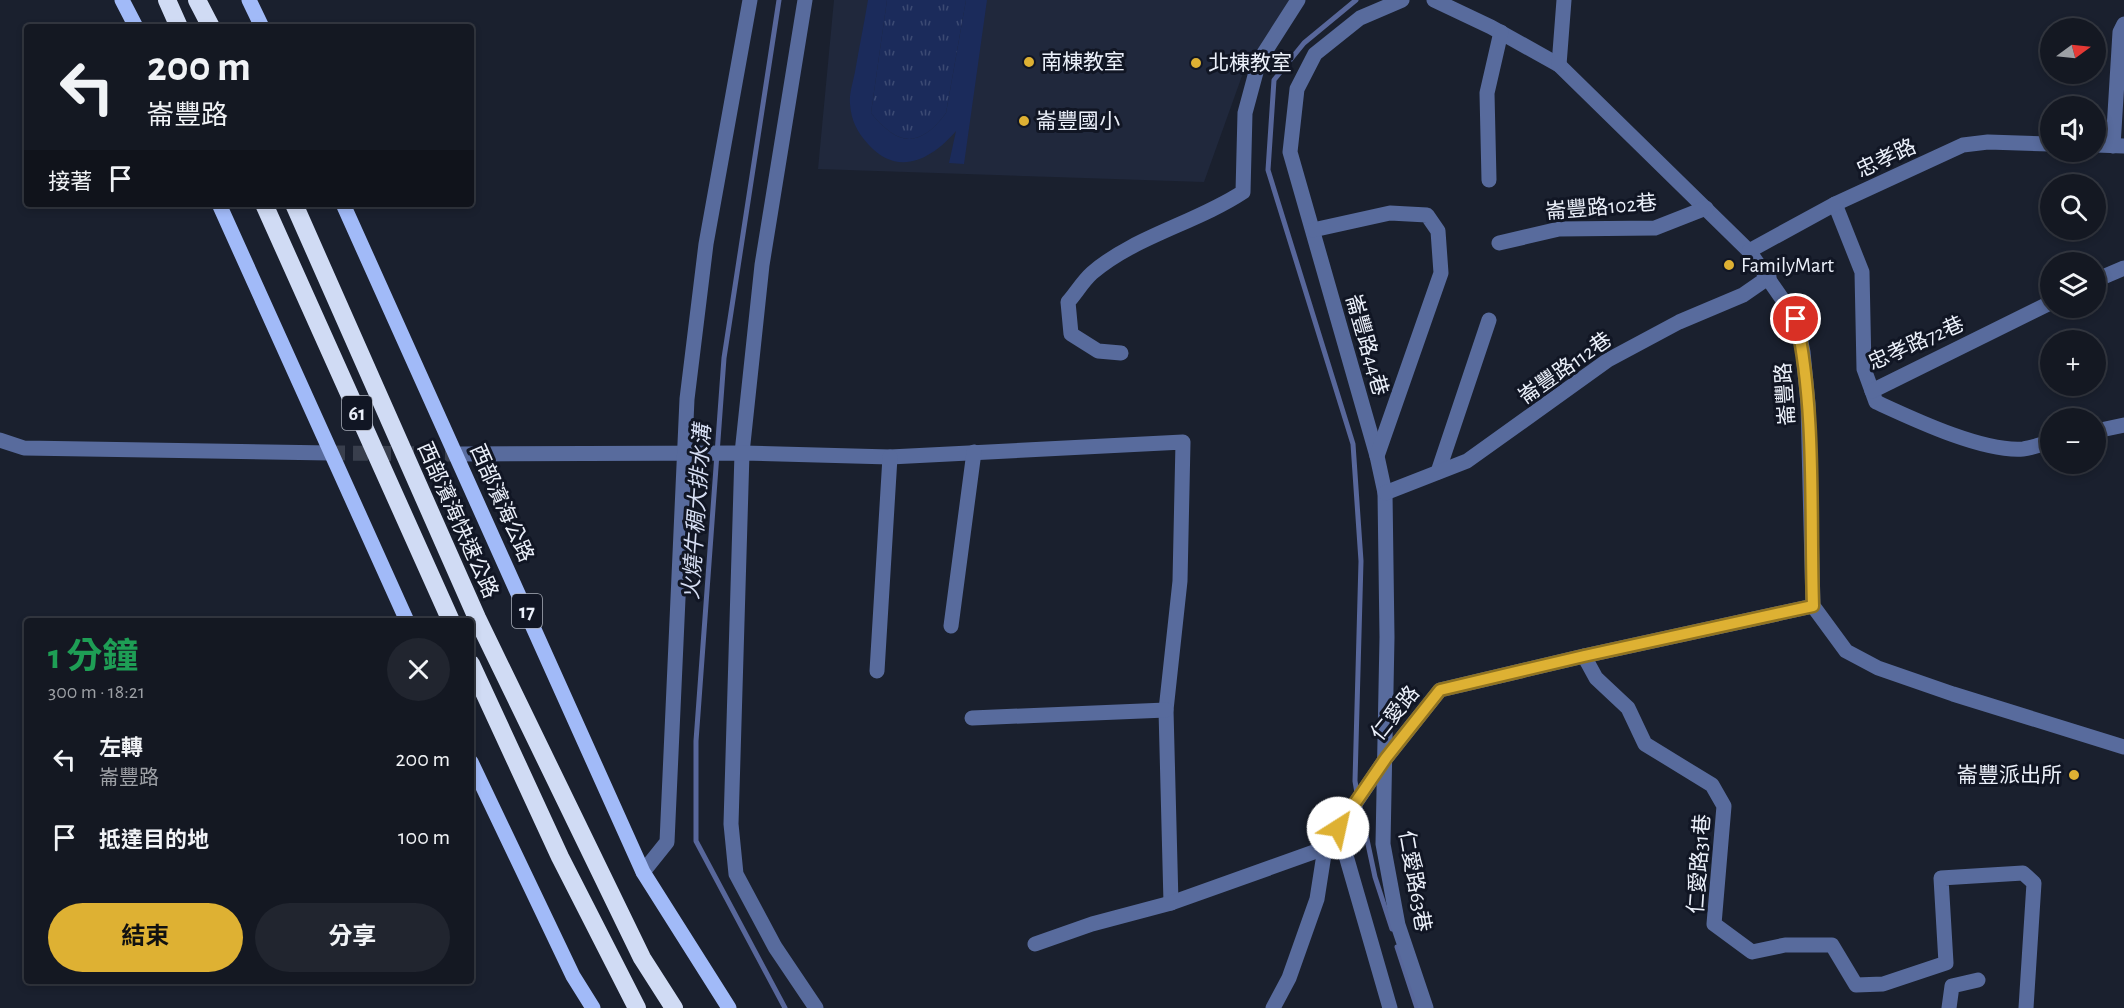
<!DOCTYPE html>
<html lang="zh-TW">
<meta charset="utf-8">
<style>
body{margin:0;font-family:"Alegreya Sans","Noto Sans TC",sans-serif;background:#21252f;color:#f1f3f6;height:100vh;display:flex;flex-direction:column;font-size:22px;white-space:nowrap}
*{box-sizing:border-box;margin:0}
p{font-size:20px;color:#9da0a5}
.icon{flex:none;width:33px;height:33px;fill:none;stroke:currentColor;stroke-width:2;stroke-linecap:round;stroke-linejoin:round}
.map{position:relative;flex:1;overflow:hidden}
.drawer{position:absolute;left:24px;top:618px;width:450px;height:366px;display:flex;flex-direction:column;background:#141822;border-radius:6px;box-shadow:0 3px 9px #0003,0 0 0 2px #333740}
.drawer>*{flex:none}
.top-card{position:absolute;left:24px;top:24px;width:450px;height:183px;border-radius:6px;box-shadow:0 3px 9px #0003,0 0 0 2px #333740;background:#141822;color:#f1f3f6;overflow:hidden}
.needle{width:39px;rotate:75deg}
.buttons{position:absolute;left:2040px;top:18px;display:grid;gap:12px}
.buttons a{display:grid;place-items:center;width:66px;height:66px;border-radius:50%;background:#141822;box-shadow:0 3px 9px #0003,0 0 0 2px #333740;font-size:30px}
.pin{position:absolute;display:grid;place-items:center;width:51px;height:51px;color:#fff;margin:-26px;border:3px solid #fff;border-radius:50%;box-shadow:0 2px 6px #0007}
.me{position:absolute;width:66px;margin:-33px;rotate:35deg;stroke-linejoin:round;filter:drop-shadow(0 0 4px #0008)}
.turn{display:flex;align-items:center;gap:21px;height:126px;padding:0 24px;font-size:27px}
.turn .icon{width:78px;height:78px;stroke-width:2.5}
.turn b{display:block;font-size:42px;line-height:51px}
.then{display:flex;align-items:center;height:57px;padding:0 24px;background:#0003;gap:12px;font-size:22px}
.round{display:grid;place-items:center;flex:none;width:63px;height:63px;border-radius:32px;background:#21252f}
.head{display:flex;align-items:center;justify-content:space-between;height:102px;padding:0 24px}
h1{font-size:36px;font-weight:700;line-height:45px;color:#1e9e55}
.primary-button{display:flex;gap:12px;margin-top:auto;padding:12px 24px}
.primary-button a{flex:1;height:69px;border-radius:36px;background:#deb133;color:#111;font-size:24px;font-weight:700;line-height:69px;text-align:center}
.primary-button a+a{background:#21252f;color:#f1f3f6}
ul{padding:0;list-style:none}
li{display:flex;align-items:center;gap:18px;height:78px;padding:0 24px}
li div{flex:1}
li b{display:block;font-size:22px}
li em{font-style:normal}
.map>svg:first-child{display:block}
.built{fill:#20283c}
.grass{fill:url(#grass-tufts)}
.park{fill:#1b2b5b}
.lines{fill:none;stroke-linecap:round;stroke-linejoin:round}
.stream{stroke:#58679b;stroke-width:5}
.minor-tunnel{stroke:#393f4d;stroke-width:15;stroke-dasharray:15 8;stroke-linecap:butt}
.minor{stroke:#586b9d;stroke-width:15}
.major{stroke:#a1baf8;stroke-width:15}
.highway{stroke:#d0dbf4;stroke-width:18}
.route-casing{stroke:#907321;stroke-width:15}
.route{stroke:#deb133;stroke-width:10}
.poi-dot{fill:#deb133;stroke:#111624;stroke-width:2}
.labels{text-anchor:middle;stroke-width:6;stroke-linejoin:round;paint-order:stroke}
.shield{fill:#111624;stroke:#aaafba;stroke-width:1.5}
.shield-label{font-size:20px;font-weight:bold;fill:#ebf0fa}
.poi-label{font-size:21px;fill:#ebf0fa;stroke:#111624;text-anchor:start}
.street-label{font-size:21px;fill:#ebf0fa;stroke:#111624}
.water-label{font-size:22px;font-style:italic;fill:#d6def3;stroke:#111624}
</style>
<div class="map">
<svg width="2124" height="1008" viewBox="0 0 2124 1008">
<defs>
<pattern id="grass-tufts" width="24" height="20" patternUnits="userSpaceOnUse" patternTransform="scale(1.5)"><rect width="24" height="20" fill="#1b2b5b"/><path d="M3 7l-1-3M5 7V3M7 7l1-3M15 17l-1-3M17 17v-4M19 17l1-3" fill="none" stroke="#3c4a73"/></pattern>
</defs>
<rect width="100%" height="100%" fill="#1a202e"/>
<polygon class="built" points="834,0 1293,0 1243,73 1204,182 818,169"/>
<path class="grass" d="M887 0H966L946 113C919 149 898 146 871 113Z"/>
<path class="park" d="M868 0H887L871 113C898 146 919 149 946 113L966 0H987L964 164 949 163 956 131C932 159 898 178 868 144 857 132 851 120 850 104 849 94 853 82 855 72 859 48 864 24 868 0Z"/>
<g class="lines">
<g class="stream">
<polyline points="779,0 724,358 696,741 696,841 785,1008"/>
<polyline points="1356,0 1304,43 1274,80 1268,170 1353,444 1361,561 1355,781 1357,793"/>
<polyline points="1359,802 1375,877 1392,929"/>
<polyline points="1397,947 1417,1008"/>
</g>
<polyline class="minor-tunnel" points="330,453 457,454"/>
<g class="minor">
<polyline points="805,0 762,265 742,453 731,824 736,874 775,947 816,1008"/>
<polyline points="1402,0 1360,18 1315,54 1297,89 1290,152 1377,456 1385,493 1387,637 1383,844 1398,925 1426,1008"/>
<polyline points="1434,0 1491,27 1559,65 1749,251 1796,319 1803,352 1808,404 1813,606 1846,651 1878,668 1953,694 2124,747"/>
<polyline points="1559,65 1564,0"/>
<polyline points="2096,145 2124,146"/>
<polyline points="2113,146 2120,32 2124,24"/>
<polyline points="1489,180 1487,93 1501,32"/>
<path d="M1835 204 1862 272 1864 369 1876 402C1913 419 1982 452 2023 449 2032 448 2042 444 2050 442"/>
<polyline points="1313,230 1390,213 1427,215 1438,231 1441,273 1377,456"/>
<polyline points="1499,243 1559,229 1655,228 1706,208"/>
<polyline points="1749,251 1835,204 1963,145 1988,142 2050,144"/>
<polyline points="2096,280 2124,268"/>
<path d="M1121 353 1098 351 1071 334 1068 302C1076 293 1083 281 1092 273 1135 236 1196 223 1243 192L1245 113 1259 61 1298 0"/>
<polyline points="1872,391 2050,303"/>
<polyline points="2096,431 2124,425"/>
<polyline points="0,440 24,448 330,453"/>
<polyline points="457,454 742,453 890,457 1183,442 1180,581 1166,710 1171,903"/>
<polyline points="1438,472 1489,320"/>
<polyline points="1385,493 1467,461 1608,360 1679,322 1743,295 1769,277"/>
<polyline points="951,626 974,452"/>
<polyline points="1584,656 1596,678 1628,708 1645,744 1712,785 1724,806 1714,924 1752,952 1785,945 1832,945 1856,985 1883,984 1946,963 1941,878 2023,873 2034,883 2026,1008"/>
<polyline points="877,671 890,457"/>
<polyline points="972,718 1166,710"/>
<polyline points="1338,828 1390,1008"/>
<polyline points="643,872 667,842 687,399 706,244 750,0"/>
<polyline points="1035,944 1092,924 1171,903 1325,848"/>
<polyline points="1273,1008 1289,978 1317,899 1325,848 1386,758 1440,690 1584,656 1813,606"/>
<polyline points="1949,1008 1952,986 1978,980"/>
</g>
<g class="major">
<polyline points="122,0 136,27"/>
<polyline points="249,0 262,27"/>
<polyline points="219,204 407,621"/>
<polyline points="343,204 643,872 729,1008"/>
<polyline points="471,762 573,976 593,1008"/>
</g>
<g class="highway">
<polyline points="167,0 179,27"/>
<polyline points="197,0 211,27"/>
<polyline points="264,204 451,621"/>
<polyline points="294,204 477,618 642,958 674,1008"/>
<polyline points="471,664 560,857 637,1008"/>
</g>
</g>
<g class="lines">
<g class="route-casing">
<path id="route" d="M1338 828 1386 758 1440 690 1584 656 1813 606C1810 514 1816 408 1796 319"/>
</g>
<use href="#route" class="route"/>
</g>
<g class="poi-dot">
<circle cx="1029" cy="62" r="6"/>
<circle cx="1196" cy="63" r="6"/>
<circle cx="1024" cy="121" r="6"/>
<circle cx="1729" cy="265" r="6"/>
<circle cx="2074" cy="775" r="6"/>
</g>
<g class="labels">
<g class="shield">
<rect x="342" y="396" width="30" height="34" rx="4.5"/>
<rect x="512" y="594" width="30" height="34" rx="4.5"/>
</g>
<g class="shield-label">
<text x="357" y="420">61</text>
<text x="527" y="618">17</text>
</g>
<g class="poi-label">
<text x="1041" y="69">南棟教室</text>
<text x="1208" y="70">北棟教室</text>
<text x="1036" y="128">崙豐國小</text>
<text x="1741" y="272">FamilyMart</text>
<text x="2062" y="782" text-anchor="end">崙豐派出所</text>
</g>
<g class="street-label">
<text transform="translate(1886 158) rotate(-25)" y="7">忠孝路</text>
<text transform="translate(1601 207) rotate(-5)" y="7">崙豐路102巷</text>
<text transform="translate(1916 343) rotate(-24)" y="7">忠孝路72巷</text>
<text transform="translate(1367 345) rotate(74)" y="7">崙豐路44巷</text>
<text transform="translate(1565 368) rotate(-35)" y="7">崙豐路112巷</text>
<text transform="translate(1785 394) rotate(-94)" y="7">崙豐路</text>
<text transform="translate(502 503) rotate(66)" y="7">西部濱海公路</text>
<text transform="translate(458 520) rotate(66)" y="7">西部濱海快速公路</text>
<text transform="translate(1395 713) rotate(-51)" y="7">仁愛路</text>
<text transform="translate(1699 864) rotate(-86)" y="7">仁愛路31巷</text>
<text transform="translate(1415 881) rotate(80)" y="7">仁愛路63巷</text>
</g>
<g class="water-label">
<text transform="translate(696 512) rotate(-86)" y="8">火燒牛稠大排水溝</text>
</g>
</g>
</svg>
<div class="buttons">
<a><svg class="needle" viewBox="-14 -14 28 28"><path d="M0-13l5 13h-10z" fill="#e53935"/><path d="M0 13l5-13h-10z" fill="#9da0a5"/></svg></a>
<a><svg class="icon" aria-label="sound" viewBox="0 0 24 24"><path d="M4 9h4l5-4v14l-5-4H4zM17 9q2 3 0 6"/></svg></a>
<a><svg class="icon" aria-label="search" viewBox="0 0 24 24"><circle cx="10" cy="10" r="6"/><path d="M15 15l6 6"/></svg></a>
<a><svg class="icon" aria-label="layers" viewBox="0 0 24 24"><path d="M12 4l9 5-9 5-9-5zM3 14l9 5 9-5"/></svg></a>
<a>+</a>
<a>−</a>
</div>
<div class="pin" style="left:1796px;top:319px;background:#d93025"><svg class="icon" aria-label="arrive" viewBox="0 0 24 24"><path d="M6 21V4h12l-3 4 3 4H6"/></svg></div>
<svg class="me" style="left:1338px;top:828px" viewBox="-20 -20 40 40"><circle r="19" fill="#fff"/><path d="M0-13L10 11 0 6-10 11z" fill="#deb133"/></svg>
<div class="top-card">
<div class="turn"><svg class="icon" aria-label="left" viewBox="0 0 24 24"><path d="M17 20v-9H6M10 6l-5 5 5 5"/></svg><div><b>200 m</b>崙豐路</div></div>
<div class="then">接著<svg class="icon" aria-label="arrive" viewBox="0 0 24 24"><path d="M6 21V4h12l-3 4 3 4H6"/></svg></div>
</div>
<section class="drawer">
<div class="head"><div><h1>1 分鐘</h1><p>300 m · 18:21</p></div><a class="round"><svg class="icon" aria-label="close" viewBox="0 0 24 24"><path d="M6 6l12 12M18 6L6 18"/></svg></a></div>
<ul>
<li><svg class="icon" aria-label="left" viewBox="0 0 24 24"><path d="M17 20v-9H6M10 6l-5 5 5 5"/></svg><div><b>左轉</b><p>崙豐路</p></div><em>200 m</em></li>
<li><svg class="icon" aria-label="arrive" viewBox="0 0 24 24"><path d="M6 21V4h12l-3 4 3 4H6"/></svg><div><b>抵達目的地</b></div><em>100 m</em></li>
</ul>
<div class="primary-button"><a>結束</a><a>分享</a></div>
</section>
</div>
